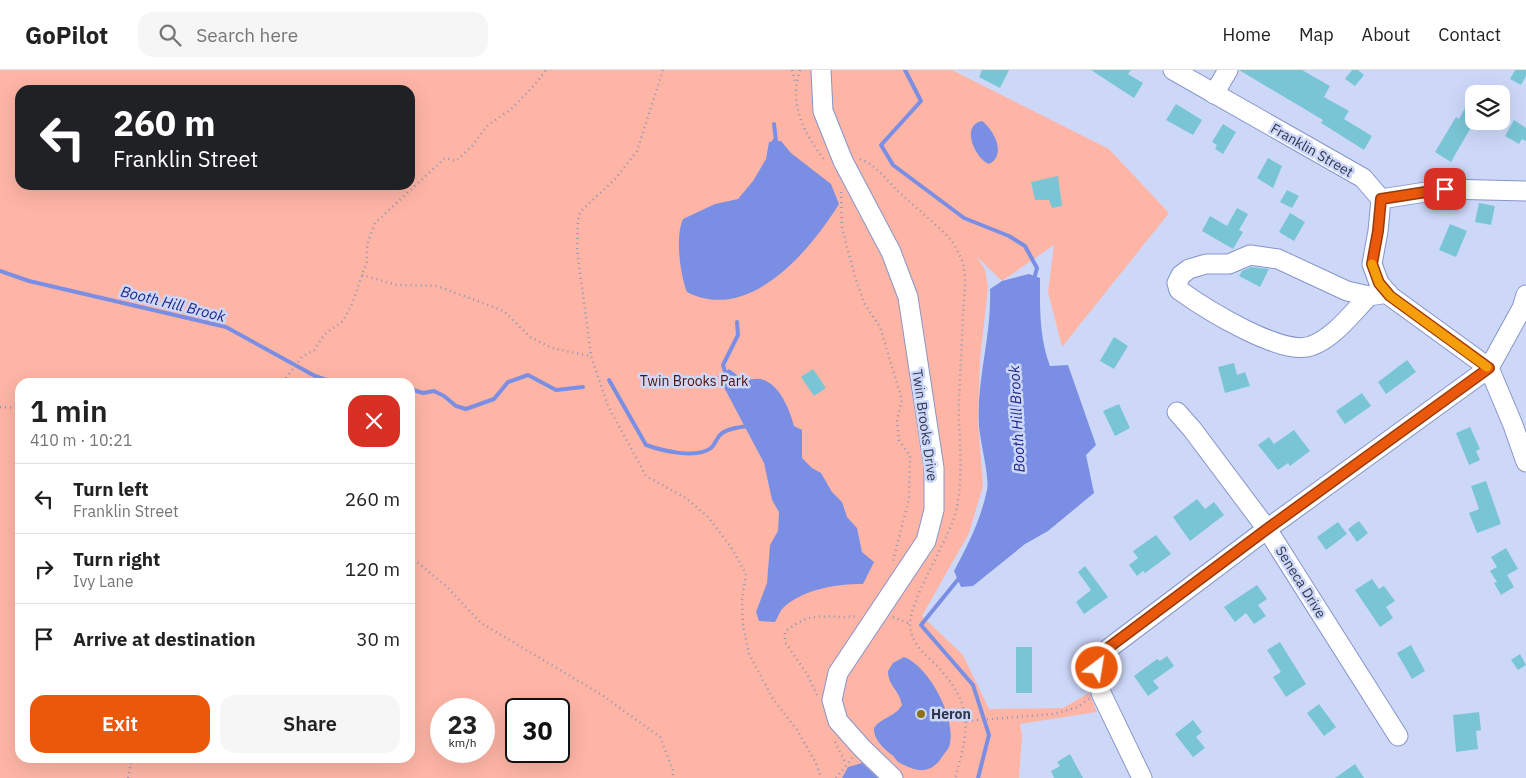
<!DOCTYPE html>
<meta charset="utf-8">
<style>
body{margin:0;font-family:"IBM Plex Sans",sans-serif;background:#f6f6f6;color:#222;height:100vh;display:flex;flex-direction:column;font-size:19px;white-space:nowrap}
*{box-sizing:border-box;margin:0}
p{font-size:16px;color:#767676}
.icon{flex:none;width:28px;height:28px;fill:none;stroke:currentColor;stroke-width:2;stroke-linecap:round;stroke-linejoin:round}
.map{position:relative;flex:1;overflow:hidden}
.drawer{position:absolute;left:15px;top:308px;width:400px;height:385px;display:flex;flex-direction:column;background:#fff;border-radius:15px;box-shadow:0 5px 20px #0002}
.drawer>*{flex:none}
.hud{position:absolute;left:15px;top:15px;width:400px;height:105px;border-radius:15px;box-shadow:0 5px 20px #0002;background:#202124;color:#fff;overflow:hidden}
.fabs{position:absolute;left:1465px;top:15px;display:grid;gap:10px}
.fabs a{display:grid;place-items:center;width:45px;height:45px;border-radius:10px;background:#fff;box-shadow:0 5px 20px #0002;font-size:25px}
.speed{position:absolute;left:430px;top:628px;display:flex;gap:10px;font-size:25px;font-weight:700;text-align:center}
.speed>*{display:grid;place-content:center;width:65px;height:65px;border-radius:50%;background:#fff;box-shadow:0 5px 20px #0002;line-height:1}
.speed small{font-size:12px;font-weight:400}
.speed .limit{border:2px solid #111;border-radius:8px;background:#fff;color:#111}
.pin{position:absolute;display:grid;place-items:center;width:42px;height:42px;color:#fff;margin:-21px;border-radius:10px;box-shadow:0 2px 8px #0006}
.me{position:absolute;width:55px;margin:-28px;rotate:31deg;stroke-linejoin:round;filter:drop-shadow(0 0 4px #0008)}
.turn{display:flex;align-items:center;gap:18px;height:105px;padding:0 15px;font-size:22px}
.turn .icon{width:65px;height:65px;stroke-width:2.5}
.turn b{display:block;font-size:35px;line-height:42px}
.round{display:grid;place-items:center;flex:none;width:52px;height:52px;border-radius:15px;background:#f6f6f6}
.headline{display:flex;align-items:center;justify-content:space-between;height:85px;padding:0 15px}
h1{font-size:30px;font-weight:600;line-height:38px}
.cta{display:flex;gap:10px;margin-top:auto;padding:10px 15px}
.cta a{flex:1;height:58px;border-radius:15px;background:#ea580c;color:#fff;font-size:20px;font-weight:600;line-height:58px;text-align:center}
.cta a+a{background:#f6f6f6;color:#222}
ul{padding:0;list-style:none}
li{display:flex;align-items:center;gap:15px;height:70px;padding:0 15px;border-top:1px solid #e0e0e0}
li div{flex:1}
li b{display:block;font-size:19px}
li em{font-style:normal}
header{display:flex;align-items:center;gap:30px;box-sizing:border-box;height:70px;padding:0 25px;background:#fff;border-bottom:1px solid #e0e0e0}
header strong{font-size:24px}
nav{display:flex;gap:28px;margin-inline-start:auto;font-size:18px}
.search{width:350px;height:45px;background:#f6f6f6;display:flex;align-items:center;gap:12px;box-sizing:border-box;padding:0 18px;border-radius:15px;color:#767676;font-size:19px}
.map>svg:first-child{display:block}
.green{fill:#feb5a6;fill-rule:evenodd}
.water{fill:#7a8fe3}
.lines{fill:none;stroke-linecap:round;stroke-linejoin:round}
.stream{stroke:#7a8fe3;stroke-width:4}
.building{fill:#79c5d5}
.minor-casing{stroke:#8695c9;stroke-width:21}
.path{stroke:#8d97b3;stroke-width:2.5;stroke-dasharray:1 4;stroke-linecap:butt}
.minor{stroke:#fff;stroke-width:19}
.route-casing{stroke:#983908;stroke-width:12}
.route{stroke:#ea580c;stroke-width:9}
.slow{stroke:#f59e0b;stroke-width:9}
.poi-dot{fill:#8c7215;stroke:#cdd8f9;stroke-width:2}
.labels{text-anchor:middle;stroke-width:5;stroke-linejoin:round;paint-order:stroke}
.street-label{font-size:14px;fill:#30374d;stroke:#cdd8f9}
.park-label{font-size:14px;fill:#501208;stroke:#cdd8f9}
.poi-label{font-size:14px;font-weight:bold;fill:#30374d;stroke:#cdd8f9;text-anchor:start}
.water-label{font-size:15px;font-style:italic;fill:#202586;stroke:#cdd8f9}
</style>
<header>
<strong>GoPilot</strong>
<div class="search"><svg class="icon" aria-label="search" viewBox="0 0 24 24"><circle cx="10" cy="10" r="6"/><path d="M15 15l6 6"/></svg>Search here</div>
<nav><a>Home</a><a>Map</a><a>About</a><a>Contact</a></nav>
</header>
<div class="map">
<svg width="1526" height="708" viewBox="0 0 1526 708">
<rect width="100%" height="100%" fill="#cdd8f9"/>
<path class="green" d="M0 0H952L1109 79 1169 143 1062 277 1048 222 1054 175 1002 211 976 186 985 199 988 217 980 290 978 351 983 416 969 463 922 546 963 585 989 639 1063 638 1089 623 1097 642 1020 654 1022 665 1019 708H0ZM20 20H410V115H20ZM20 312H410V688H20ZM441 639H484V681H441ZM516 639H559V681H516Z"/>
<g class="water">
<path d="M982 51C994 60 1007 85 989 94 975 89 960 55 982 51Z"/>
<path d="M774 71H781L791 83 831 114 839 134C810 181 749 254 687 222 680 204 675 167 683 149L715 134 738 129 753 111 766 89 769 72Z"/>
<path d="M1029 204 1040 208C1040 238 1039 267 1050 296L1068 295 1096 375 1086 385 1094 423 1048 461 1025 474 973 516 961 517 954 501C968 475 981 449 987 420 990 409 980 371 979 356 976 310 992 265 990 219L1002 211Z"/>
<path d="M729 299 744 310C749 310 755 308 760 309 779 312 790 340 794 356L802 360V388L812 398 821 403 832 422 842 432 847 447 857 458 862 482 874 492 863 514C837 514 803 519 783 538 780 541 778 547 775 552L759 551 756 542 767 513 770 475 778 461 779 442 772 430 764 393 718 306Z"/>
<path d="M904 587C929 596 958 650 949 677 947 681 942 686 940 690 928 705 915 701 900 693 896 691 895 687 892 685 883 678 873 669 874 658 882 647 895 647 902 635 899 619 888 616 888 601L893 593Z"/>
<polygon points="862,693 878,708 842,708 848,697"/>
</g>
<g class="lines">
<g class="stream">
<polyline points="905,0 921,31 881,75 893,95 964,148 1009,166 1025,176 1037,198 1034,209"/>
<polyline points="774,71 776,71 774,54"/>
<polyline points="0,201 29,211 226,257 315,306 332,312"/>
<polyline points="726,305 723,295 738,265 737,252"/>
<path d="M609 310 646 375C663 381 696 389 711 378 715 375 716 369 720 365 726 358 741 357 750 356"/>
<polyline points="385,312 392,310 397,312"/>
<polyline points="410,319 423,323 434,321 444,326 456,336 466,339 494,329 508,312 528,305 556,320 583,317"/>
<polyline points="960,507 921,555 973,615 989,665 978,708"/>
</g>
</g>
<g class="building">
<polygon points="982,0 1009,0 1000,18 979,7"/>
<polygon points="1091,0 1131,0 1128,4 1143,13 1134,28"/>
<polygon points="1239,0 1302,0 1330,16 1324,27 1349,41 1344,49 1372,66 1364,80 1326,56 1321,53 1323,50"/>
<polygon points="1352,0 1358,0 1364,5 1355,16 1345,9"/>
<polygon points="1515,0 1526,0 1526,6 1521,15 1510,9"/>
<polygon points="1474,21 1474,52 1451,92 1435,82 1456,47 1459,49"/>
<polygon points="1176,34 1202,50 1193,65 1166,50"/>
<polygon points="1514,50 1526,58 1526,71 1522,69 1519,74 1505,66"/>
<polygon points="1223,54 1236,62 1223,84 1215,79 1217,75 1212,72"/>
<polygon points="1268,88 1282,96 1273,118 1257,108"/>
<polygon points="1058,106 1062,136 1052,138 1049,130 1035,130 1031,112"/>
<polygon points="1287,120 1299,126 1292,138 1280,132"/>
<polygon points="1479,133 1495,136 1491,155 1475,152"/>
<polygon points="1237,138 1248,144 1239,160 1243,162 1233,179 1202,161 1210,146 1227,156"/>
<polygon points="1290,143 1305,152 1294,171 1279,162"/>
<polygon points="1450,154 1467,161 1456,187 1439,180"/>
<polygon points="1251,197 1269,199 1260,217 1239,206 1242,201"/>
<polygon points="1114,267 1128,276 1114,299 1100,291"/>
<polygon points="1407,290 1416,302 1386,324 1378,312"/>
<polygon points="1234,293 1237,305 1245,302 1250,316 1225,323 1218,297"/>
<polygon points="813,299 826,318 814,326 801,307"/>
<polygon points="1362,323 1371,336 1345,354 1336,341"/>
<polygon points="1119,334 1130,358 1115,366 1103,341"/>
<polygon points="1470,357 1480,379 1476,381 1480,390 1469,395 1456,363"/>
<polygon points="1294,360 1310,381 1290,396 1288,393 1278,400 1258,375 1269,367 1274,374"/>
<polygon points="1486,411 1501,454 1477,463 1469,443 1479,439 1471,416"/>
<polygon points="1197,429 1205,439 1214,432 1224,445 1190,471 1173,447"/>
<polygon points="1359,451 1368,463 1357,472 1348,459"/>
<polygon points="1338,452 1347,464 1326,480 1317,467"/>
<polygon points="1156,465 1171,484 1145,503 1143,501 1137,506 1129,495 1138,488 1133,481"/>
<polygon points="1506,478 1518,499 1507,505 1514,517 1501,525 1494,513 1497,512 1490,501 1497,497 1491,487"/>
<polygon points="1085,496 1108,527 1084,544 1076,532 1091,520 1078,502"/>
<polygon points="1372,509 1379,519 1384,516 1395,531 1386,537 1393,548 1380,557 1355,520"/>
<polygon points="1257,515 1267,529 1258,535 1266,546 1254,554 1246,543 1235,552 1224,537"/>
<polygon points="1280,572 1306,614 1286,627 1273,607 1281,602 1267,580"/>
<polygon points="1411,575 1425,601 1412,609 1397,583"/>
<rect x="1016" y="577" width="16" height="46"/>
<polygon points="1520,584 1526,595 1518,600 1511,590"/>
<polygon points="1167,586 1174,596 1153,611 1159,618 1148,626 1134,606 1157,589 1160,591"/>
<polygon points="1319,634 1336,657 1324,666 1307,643"/>
<polygon points="1479,642 1481,660 1476,661 1478,679 1456,682 1453,645"/>
<polygon points="1193,650 1202,662 1196,667 1205,678 1193,687 1175,664"/>
<polygon points="1070,684 1083,708 1054,708 1051,701 1060,696 1057,692"/>
<polygon points="1355,694 1364,708 1335,708"/>
</g>
<g class="lines">
<g class="minor-casing">
<g id="minor">
<polyline points="821,0 823,41 843,91 891,182 908,227 934,398 934,440 926,471 838,603 832,630 838,651 862,678 893,708"/>
<polyline points="1214,24 1228,0"/>
<polyline points="1381,129 1445,119 1526,121"/>
<polyline points="1526,225 1522,238 1489,298 1513,355 1526,392"/>
<path d="M1369 226C1352 243 1334 268 1311 276 1282 287 1204 238 1179 220L1177 213 1181 205 1189 199 1206 194H1229L1250 185 1278 189 1347 221 1369 226 1388 223"/>
<polyline points="1177,342 1192,359 1267,459 1398,666"/>
<polyline points="1142,708 1101,623 1097,598 1108,579 1267,459 1489,298 1390,226 1379,213 1372,194 1378,161 1381,129 1363,108 1173,0"/>
</g>
</g>
<g class="path">
<polyline points="663,0 637,81 616,108 580,142 578,151 577,179 591,286 608,336 646,406 686,428 708,447 731,477 746,504 742,529 743,555 749,584 773,629 797,660 816,693 821,708"/>
<polyline points="792,0 795,12"/>
<path d="M800 0C788 35 805 65 826 92"/>
<path d="M860 89C877 95 887 111 900 123 916 138 934 152 950 169 954 174 958 182 961 188 968 205 964 226 963 244 962 273 960 302 959 331 958 371 966 412 953 451 944 476 909 533 910 555 911 572 921 581 933 592 974 633 970 657 955 708"/>
<polyline points="841,122 842,158 854,203 864,233 880,257 902,330 897,350 899,370 910,386 909,429 893,491"/>
<polyline points="362,205 397,215 437,216 504,241 530,267 552,278 590,286"/>
<polyline points="283,312 302,287 314,280 325,264 343,251 352,234 367,191 367,175 375,153 445,88 456,91 472,76 487,56 511,39 532,18 546,0"/>
<polyline points="0,337 20,338"/>
<polyline points="410,486 447,517 481,553 602,625 660,667 673,700 673,708"/>
<polyline points="893,547 910,554"/>
<path d="M817 625 807 604 785 572V562C814 538 825 550 858 546"/>
<polyline points="967,651 1054,644 1078,637 1089,629"/>
<polyline points="835,672 846,694"/>
<polyline points="128,708 132,688"/>
<polyline points="836,708 852,688"/>
</g>
<use href="#minor" class="minor"/>
</g>
<g class="lines">
<g class="route-casing">
<polyline id="route" points="1097,598 1108,578 1267,459 1489,298 1390,226 1379,213 1372,194 1378,161 1381,129 1445,119"/>
</g>
<use href="#route" class="route"/>
<polyline class="slow" points="1372,194 1379,213 1390,226 1487,297"/>
</g>
<circle class="poi-dot" cx="921" cy="644" r="5"/>
<g class="labels">
<g class="street-label">
<text transform="translate(1312 80) rotate(30)" y="5">Franklin Street</text>
<text transform="translate(925 355) rotate(82)" y="5">Twin Brooks Drive</text>
<text transform="translate(1301 512) rotate(58)" y="5">Seneca Drive</text>
</g>
<g class="park-label">
<text x="694" y="316">Twin Brooks Park</text>
</g>
<g class="poi-label">
<text x="931" y="649">Heron</text>
</g>
<g class="water-label">
<text transform="translate(173 234) rotate(14)" y="5">Booth Hill Brook</text>
<text transform="translate(1017 349) rotate(-93)" y="5">Booth Hill Brook</text>
</g>
</g>
</svg>
<div class="fabs">
<a><svg class="icon" aria-label="layers" viewBox="0 0 24 24"><path d="M12 4l9 5-9 5-9-5zM3 14l9 5 9-5"/></svg></a>
</div>
<div class="speed"><div>23<small>km/h</small></div><div class="limit">30</div></div>
<div class="pin" style="left:1445px;top:119px;background:#d93025"><svg class="icon" aria-label="arrive" viewBox="0 0 24 24"><path d="M6 21V4h12l-3 4 3 4H6"/></svg></div>
<svg class="me" style="left:1097px;top:598px" viewBox="-20 -20 40 40"><circle r="17" fill="#ea580c" stroke="#fff" stroke-width="3"/><path d="M0-11L8 9 0 5-8 9z" fill="#fff"/></svg>
<div class="hud">
<div class="turn"><svg class="icon" aria-label="left" viewBox="0 0 24 24"><path d="M17 20v-9H6M10 6l-5 5 5 5"/></svg><div><b>260 m</b>Franklin Street</div></div>
</div>
<section class="drawer">
<div class="headline"><div><h1>1 min</h1><p>410 m · 10:21</p></div><a class="round" style="background:#d93025;color:#fff"><svg class="icon" aria-label="close" viewBox="0 0 24 24"><path d="M6 6l12 12M18 6L6 18"/></svg></a></div>
<ul>
<li><svg class="icon" aria-label="left" viewBox="0 0 24 24"><path d="M17 20v-9H6M10 6l-5 5 5 5"/></svg><div><b>Turn left</b><p>Franklin Street</p></div><em>260 m</em></li>
<li><svg class="icon" aria-label="right" viewBox="0 0 24 24"><path d="M7 20v-9h11M14 6l5 5-5 5"/></svg><div><b>Turn right</b><p>Ivy Lane</p></div><em>120 m</em></li>
<li><svg class="icon" aria-label="arrive" viewBox="0 0 24 24"><path d="M6 21V4h12l-3 4 3 4H6"/></svg><div><b>Arrive at destination</b></div><em>30 m</em></li>
</ul>
<div class="cta"><a>Exit</a><a>Share</a></div>
</section>
</div>
